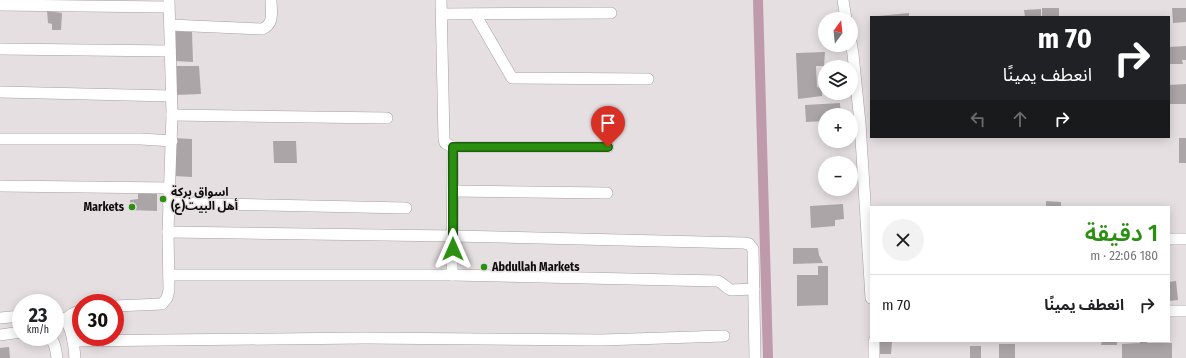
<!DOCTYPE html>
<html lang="ar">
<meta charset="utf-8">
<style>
body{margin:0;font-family:"Fira Sans Condensed","Noto Sans Arabic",sans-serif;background:#f2f2f2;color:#202124;direction:rtl;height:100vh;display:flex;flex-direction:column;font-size:15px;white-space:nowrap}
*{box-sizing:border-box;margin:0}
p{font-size:13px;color:#757577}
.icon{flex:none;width:22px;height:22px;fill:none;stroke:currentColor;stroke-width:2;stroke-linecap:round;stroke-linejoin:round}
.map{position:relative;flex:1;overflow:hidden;direction:ltr}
.panel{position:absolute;left:870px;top:206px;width:300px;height:136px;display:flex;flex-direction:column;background:#fff;border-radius:0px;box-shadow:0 2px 10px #0003;direction:rtl}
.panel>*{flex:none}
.hud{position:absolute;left:870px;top:16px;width:300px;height:122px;border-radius:0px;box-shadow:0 2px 10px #0003;direction:rtl;background:#202124;color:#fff;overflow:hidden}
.needle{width:26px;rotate:15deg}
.tools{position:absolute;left:818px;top:12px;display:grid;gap:8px}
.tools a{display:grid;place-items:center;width:40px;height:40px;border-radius:50%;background:#fff;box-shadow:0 2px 10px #0003;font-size:20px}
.speed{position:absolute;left:12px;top:294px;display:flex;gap:8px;font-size:20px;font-weight:700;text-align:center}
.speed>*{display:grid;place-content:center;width:52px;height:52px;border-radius:50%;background:#fff;box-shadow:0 2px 10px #0003;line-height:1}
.speed small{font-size:10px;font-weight:400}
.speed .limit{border:6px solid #d22;background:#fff;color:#111}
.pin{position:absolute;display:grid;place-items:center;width:34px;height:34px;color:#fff;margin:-41px -17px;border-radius:50% 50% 50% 0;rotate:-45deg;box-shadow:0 0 4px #0007}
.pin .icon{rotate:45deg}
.me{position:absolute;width:44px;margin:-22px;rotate:0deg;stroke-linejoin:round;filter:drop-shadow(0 0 3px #0008)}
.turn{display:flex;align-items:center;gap:14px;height:84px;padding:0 12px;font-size:18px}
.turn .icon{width:52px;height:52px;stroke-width:2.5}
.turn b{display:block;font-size:28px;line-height:34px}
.lanes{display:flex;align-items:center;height:38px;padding:0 12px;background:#0003;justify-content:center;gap:20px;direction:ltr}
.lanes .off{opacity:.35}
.round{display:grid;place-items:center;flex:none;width:42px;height:42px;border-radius:21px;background:#f2f2f2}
.overview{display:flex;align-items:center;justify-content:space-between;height:68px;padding:0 12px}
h1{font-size:24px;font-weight:600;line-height:30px;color:#2b9011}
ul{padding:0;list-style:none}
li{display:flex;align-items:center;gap:12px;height:60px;padding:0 12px;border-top:1px solid #e0e0e0}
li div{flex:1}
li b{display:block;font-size:15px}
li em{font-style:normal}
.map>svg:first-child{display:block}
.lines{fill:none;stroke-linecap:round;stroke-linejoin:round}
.canal{stroke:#bf9aaa;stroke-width:10}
.building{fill:#aca5a8}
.street-casing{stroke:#a69fa2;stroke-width:12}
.street{stroke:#fff;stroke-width:11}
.route-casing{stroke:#1c5e0b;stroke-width:10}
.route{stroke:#2b9011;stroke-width:7}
.poi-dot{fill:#2b9011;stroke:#e6dfe2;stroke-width:1.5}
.labels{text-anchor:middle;stroke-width:3;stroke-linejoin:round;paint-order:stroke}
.poi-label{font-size:12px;font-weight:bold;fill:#0e0c0d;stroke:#e6dfe2;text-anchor:start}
</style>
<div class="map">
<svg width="1186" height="358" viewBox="0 0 1186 358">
<rect width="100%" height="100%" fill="#e6dfe2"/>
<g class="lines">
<polyline class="canal" points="758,0 768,358"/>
</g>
<g class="building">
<rect x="1042" y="8" width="17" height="9"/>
<polygon points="1172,8 1186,8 1186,22 1173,23"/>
<polygon points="1041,9 1041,17 1025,17 1024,10"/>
<polygon points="47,11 62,13 61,30 52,30 52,24 48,23"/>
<polygon points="909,13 909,17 878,17 878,16"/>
<polygon points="173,31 192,32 193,62 175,61"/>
<polygon points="1186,46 1186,60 1182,60 1183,64 1169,64 1169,47"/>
<polygon points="825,52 824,66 816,66 817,87 822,88 822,96 798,99 796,53"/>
<polygon points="174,66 199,66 201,94 175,95"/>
<polygon points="1186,84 1186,104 1169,104 1169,85"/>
<polygon points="840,103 841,115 825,115 825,121 806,122 805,105"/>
<polygon points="174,138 192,139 192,177 174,176"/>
<rect x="1179" y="138" width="7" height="25"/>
<polygon points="273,141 296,141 297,163 274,163"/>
<polygon points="138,191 157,191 157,211 130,210 130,200 138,199"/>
<polygon points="1046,201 1061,202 1061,207 1046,207"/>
<polygon points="843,204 844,219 835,220 835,226 811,228 810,206"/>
<polygon points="793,248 818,248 819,255 823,263 793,264"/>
<polygon points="818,266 828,266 828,305 797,306 797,275 818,275"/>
<polygon points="1176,281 1178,300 1169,301 1169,282"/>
<polygon points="880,341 892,341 891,354 880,354"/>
<polygon points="1102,341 1117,341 1117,345 1101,345"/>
<polygon points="1140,341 1147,341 1147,343 1172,343 1172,358 1122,358 1122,344 1140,343"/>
<rect x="999" y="344" width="16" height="14"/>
<rect x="970" y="346" width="11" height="12"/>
<polygon points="9,347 10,358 0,358 0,348"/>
</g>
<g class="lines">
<g class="street-casing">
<g id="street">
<polyline points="441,0 444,139 445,143 453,147"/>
<polyline points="843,0 846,19"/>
<polyline points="0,5 166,7"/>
<polyline points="442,14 611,13"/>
<polyline points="475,14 512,78 648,79"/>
<path d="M170 25 262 29C275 24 271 11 271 0"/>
<polyline points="851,42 853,54 860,123 871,298"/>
<polyline points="0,49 170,51"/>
<polyline points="0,92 171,96"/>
<polyline points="172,115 387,118"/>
<polyline points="0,139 141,139 172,141"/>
<polyline points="0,186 169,188"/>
<polyline points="453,191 607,193"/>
<polyline points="168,203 406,208"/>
<polyline points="168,232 453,236 744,243 749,244 753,249 755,358"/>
<polyline points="1169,239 1186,239"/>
<path d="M169 275H452L718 281C723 283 726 288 731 290L754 289"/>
<polyline points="452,275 453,147 608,147"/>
<polyline points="115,306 162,304 167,298 169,290 168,232 172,115 169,0"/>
<polyline points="1169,311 1186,311"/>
<path d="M55 317C58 317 62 318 64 320 73 327 74 348 75 358"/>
<polyline points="0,318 21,316"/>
<polyline points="64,320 72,314 81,310"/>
<polyline points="0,335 21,332"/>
<path d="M50 337C55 342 56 351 57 358"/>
<polyline points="73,341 364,338 602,340 724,336"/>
<polyline points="874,358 874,341"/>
</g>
</g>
<use href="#street" class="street"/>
</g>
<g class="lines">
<g class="route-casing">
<polyline id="route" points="453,249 453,147 608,147"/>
</g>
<use href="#route" class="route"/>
</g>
<g class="poi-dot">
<circle cx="163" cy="199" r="4"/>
<circle cx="132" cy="207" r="4"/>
<circle cx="484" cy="267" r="4"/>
</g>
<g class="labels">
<g class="poi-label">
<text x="171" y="196">اسواق بركة<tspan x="171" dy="14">أهل البيت(ع)</tspan></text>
<text x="124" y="211" text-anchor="end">Markets</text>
<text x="492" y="271">Abdullah Markets</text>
</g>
</g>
</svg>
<div class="tools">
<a><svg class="needle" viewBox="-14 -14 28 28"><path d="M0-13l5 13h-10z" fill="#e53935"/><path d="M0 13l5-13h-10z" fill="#757577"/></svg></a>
<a><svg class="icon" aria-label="layers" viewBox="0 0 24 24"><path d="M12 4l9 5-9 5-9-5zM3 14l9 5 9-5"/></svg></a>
<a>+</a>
<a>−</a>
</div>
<div class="speed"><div>23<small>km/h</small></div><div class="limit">30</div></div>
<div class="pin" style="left:608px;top:147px;background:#d93025"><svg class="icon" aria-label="arrive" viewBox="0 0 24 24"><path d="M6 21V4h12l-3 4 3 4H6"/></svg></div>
<svg class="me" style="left:453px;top:249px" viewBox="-20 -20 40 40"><path d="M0-17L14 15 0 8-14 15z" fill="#2b9011" stroke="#fff" stroke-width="4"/></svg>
<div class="hud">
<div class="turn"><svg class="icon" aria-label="right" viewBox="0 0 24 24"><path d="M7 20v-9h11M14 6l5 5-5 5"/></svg><div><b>70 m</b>انعطف يمينًا</div></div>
<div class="lanes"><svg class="icon off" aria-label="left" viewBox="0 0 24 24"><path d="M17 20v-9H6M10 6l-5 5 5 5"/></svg><svg class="icon off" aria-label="ahead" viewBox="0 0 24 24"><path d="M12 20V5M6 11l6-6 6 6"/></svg><svg class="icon" aria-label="right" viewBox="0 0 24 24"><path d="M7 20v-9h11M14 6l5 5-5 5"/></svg></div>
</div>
<section class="panel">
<div class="overview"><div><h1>1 دقيقة</h1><p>180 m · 22:06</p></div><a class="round"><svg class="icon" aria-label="close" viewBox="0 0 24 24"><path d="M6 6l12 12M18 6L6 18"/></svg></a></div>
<ul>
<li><svg class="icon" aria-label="right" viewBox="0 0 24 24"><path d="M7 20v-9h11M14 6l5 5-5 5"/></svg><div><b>انعطف يمينًا</b></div><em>70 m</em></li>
</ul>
</section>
</div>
